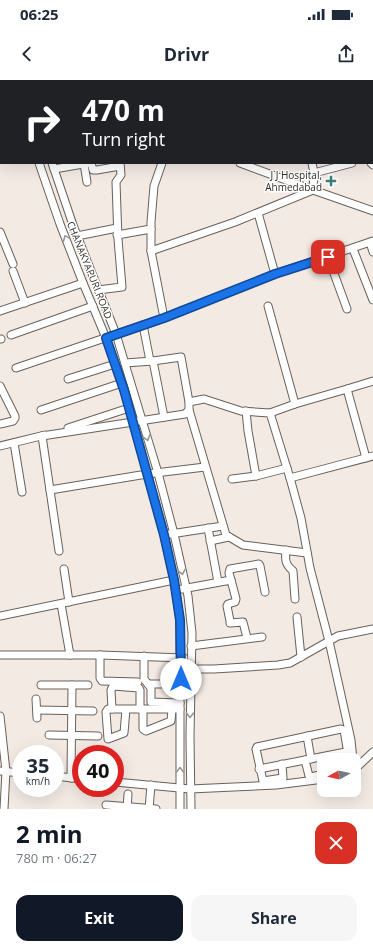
<!DOCTYPE html>
<meta charset="utf-8">
<style>
body{margin:0;font-family:"Open Sans",sans-serif;background:#f6f6f7;color:#1f2937;height:100vh;display:flex;flex-direction:column;font-size:15px;white-space:nowrap}
*{box-sizing:border-box;margin:0}
p{font-size:13px;color:#747a83}
.icon{flex:none;width:22px;height:22px;fill:none;stroke:currentColor;stroke-width:2;stroke-linecap:round;stroke-linejoin:round}
.map{position:relative;height:729px;overflow:hidden}
.sheet{display:flex;flex-direction:column;background:#fff;flex:1}
.sheet>*{flex:none}
.banner{position:absolute;left:0px;top:0px;width:373px;height:84px;box-shadow:0 4px 16px #0002;background:#202124;color:#fff;overflow:hidden}
.needle{width:26px;rotate:262deg}
.controls{position:absolute;left:317px;top:673px;display:grid;gap:8px}
.controls a{display:grid;place-items:center;width:44px;height:44px;border-radius:8px;background:#fff;box-shadow:0 4px 16px #0002;font-size:20px}
.speed{position:absolute;left:12px;top:665px;display:flex;gap:8px;font-size:20px;font-weight:700;text-align:center}
.speed>*{display:grid;place-content:center;width:52px;height:52px;border-radius:50%;background:#fff;box-shadow:0 4px 16px #0002;line-height:1}
.speed small{font-size:10px;font-weight:400}
.speed .limit{border:6px solid #d22;background:#fff;color:#111}
.pin{position:absolute;display:grid;place-items:center;width:34px;height:34px;color:#fff;margin:-17px;border-radius:8px;box-shadow:0 2px 6px #0006}
.me{position:absolute;width:44px;margin:-22px;rotate:0deg;stroke-linejoin:round;filter:drop-shadow(0 0 3px #0008)}
.turn{display:flex;align-items:center;gap:14px;height:84px;padding:0 16px;font-size:18px}
.turn .icon{width:52px;height:52px;stroke-width:2.5}
.turn b{display:block;font-size:28px;line-height:34px}
.round{display:grid;place-items:center;flex:none;width:42px;height:42px;border-radius:12px;background:#f6f6f7}
.summary{display:flex;align-items:center;justify-content:space-between;height:68px;padding:0 16px}
h1{font-size:24px;font-weight:700;line-height:30px;color:#111827}
.cta{display:flex;gap:8px;margin-top:auto;padding:8px 16px}
.cta a{flex:1;height:46px;border-radius:12px;background:#111827;color:#fff;font-size:16px;font-weight:700;line-height:46px;text-align:center}
.cta a+a{background:#f6f6f7;color:#1f2937}
.status{display:flex;justify-content:space-between;align-items:center;height:28px;padding:0 20px;background:#fff;direction:ltr}
.status svg{height:11px;fill:currentColor}
header{display:flex;justify-content:space-between;align-items:center;height:52px;padding:0 16px;background:#fff;font-size:18px;font-weight:700}
.map>svg:first-child{display:block}
.lines{fill:none;stroke-linecap:round;stroke-linejoin:round}
.minor-casing{stroke:#68615b;stroke-width:9}
.major-casing{stroke:#ad887c;stroke-width:11}
.minor{stroke:#fff;stroke-width:7}
.major{stroke:#f6d4cb;stroke-width:9}
.rail-casing{stroke:#65615d;stroke-width:3}
.rail{stroke:#fff;stroke-width:1.5;stroke-dasharray:4.5;stroke-linecap:butt}
.oneway{stroke:#989695}
.route-casing{stroke:#114b97;stroke-width:10}
.route{stroke:#1a73e8;stroke-width:7}
.poi-dot{fill:#397f76;stroke:#fff;stroke-width:1.5}
.labels{text-anchor:middle;stroke-width:3;stroke-linejoin:round;paint-order:stroke}
.poi-label{font-size:10px;fill:#312e2b;stroke:#fff;text-anchor:end}
.street-label{font-size:10px;fill:#312e2b;stroke:#fff}
</style>
<div class="status"><b>06:25</b><svg viewBox="0 0 49 12"><path d="M0 12V9h3v3zM5 12V6h3v6zM10 12V3h3v9zM15 12V0h3v12zM26 1h20v11H26zM47 4h2v5h-2z"/></svg></div>
<header><svg class="icon" aria-label="back" viewBox="0 0 24 24"><path d="M15 5l-7 7 7 7"/></svg>Drivr<svg class="icon" aria-label="share" viewBox="0 0 24 24"><path d="M12 15V3M7 8l5-5 5 5M5 13v7h14v-7"/></svg></header>
<div class="map">
<svg width="373" height="729" viewBox="0 0 373 729">
<rect width="100%" height="100%" fill="#f3eae4"/>
<g class="lines">
<g class="minor-casing">
<g id="minor">
<polyline points="88,0 88,1"/>
<polyline points="160,0 160,1"/>
<polyline points="198,0 198,1"/>
<polyline points="315,0 316,1"/>
<polyline points="35,1 35,0"/>
<polyline points="0,2 2,0"/>
<polyline points="39,83 60,144 83,203 106,258 124,310 163,450 174,500 180,540 180,729"/>
<polyline points="52,83 74,148 116,254 158,393 174,454 188,516 192,553 190,656 191,729"/>
<polyline points="91,83 93,90 97,90 120,86"/>
<polyline points="240,83 313,110 373,131"/>
<polyline points="312,83 314,93"/>
<polyline points="371,83 373,85"/>
<polyline points="84,84 87,102"/>
<polyline points="54,89 89,83"/>
<polyline points="258,133 275,194"/>
<polyline points="0,152 13,184"/>
<polyline points="117,155 151,149"/>
<polyline points="77,156 117,148"/>
<polyline points="370,162 373,172"/>
<polyline points="353,169 373,220"/>
<polyline points="151,171 151,142 154,106 162,83"/>
<polyline points="328,177 347,229"/>
<polyline points="13,191 25,223"/>
<polyline points="98,210 122,207 118,159 116,102 121,95 120,83"/>
<polyline points="268,226 295,324 270,333"/>
<polyline points="0,231 83,203"/>
<polyline points="164,238 151,171 235,142 313,110 314,93 352,83"/>
<polyline points="143,245 150,281"/>
<polyline points="11,255 93,226"/>
<polyline points="0,259 1,259"/>
<polyline points="153,281 164,337"/>
<polyline points="125,283 153,281 181,277 189,322"/>
<polyline points="16,288 164,238 275,194 373,161"/>
<polyline points="68,299 115,284"/>
<polyline points="0,306 15,336 15,338 13,341 0,344"/>
<polyline points="347,309 373,301"/>
<polyline points="295,324 347,309 366,378"/>
<polyline points="41,330 122,303"/>
<polyline points="189,330 226,455 243,465 307,473"/>
<polyline points="246,331 248,351 256,396"/>
<polyline points="68,348 129,328"/>
<polyline points="14,363 22,412"/>
<polyline points="0,366 45,355"/>
<polyline points="290,398 301,438 310,488 329,561 351,660 353,680"/>
<polyline points="232,399 256,396 287,388"/>
<polyline points="50,410 147,394 205,387"/>
<polyline points="208,448 218,502"/>
<polyline points="164,455 223,446"/>
<polyline points="210,461 229,457"/>
<path d="M286 470C285 480 285 484 293 491L295 519"/>
<polyline points="59,471 42,356 185,334 189,330 189,322 204,319 241,331 270,333 290,398 373,376"/>
<polyline points="64,489 69,522"/>
<polyline points="231,500 229,493 230,489 259,484 260,486 265,512"/>
<polyline points="182,509 231,500 236,519 235,522 228,524 227,526 230,541 230,543 243,542 247,558"/>
<polyline points="61,524 70,575"/>
<polyline points="0,536 174,500"/>
<polyline points="297,537 301,577"/>
<polyline points="191,566 262,557"/>
<polyline points="0,575 100,575 184,578"/>
<polyline points="100,575 100,598 102,601 138,602"/>
<polyline points="144,576 144,599 151,608 151,622 180,623"/>
<polyline points="191,589 214,589 278,585 290,583 338,556 373,549"/>
<polyline points="148,604 161,604"/>
<polyline points="41,605 88,605"/>
<polyline points="36,619 37,638"/>
<polyline points="112,629 111,610 113,606 139,608 140,610 140,629"/>
<polyline points="126,629 124,653 108,659 106,632 108,629 180,629"/>
<polyline points="143,629 143,649 146,651 171,641 172,629"/>
<polyline points="37,630 93,631"/>
<polyline points="0,636 6,691 4,729"/>
<polyline points="49,655 98,656"/>
<polyline points="307,656 311,679"/>
<polyline points="305,680 309,696 311,697 324,694"/>
<polyline points="282,684 283,698 263,701 256,669 257,667 341,649 344,650 349,680"/>
<polyline points="259,689 351,671"/>
<polyline points="354,690 373,672"/>
<polyline points="0,691 21,693"/>
<polyline points="55,696 81,699"/>
<polyline points="71,698 72,605"/>
<polyline points="115,702 190,709 276,705 324,699"/>
<polyline points="106,725 156,729"/>
<polyline points="127,729 128,714"/>
<polyline points="149,729 151,705"/>
</g>
</g>
<g class="major-casing">
<g id="major">
<polyline points="21,1 21,0"/>
<polyline points="28,1 28,0"/>
<polyline points="0,40 1,39"/>
<polyline points="0,51 1,50"/>
</g>
</g>
<use href="#minor" class="minor"/>
<use href="#major" class="major"/>
<g class="rail-casing">
<g id="rail">
<polyline points="342,0 342,1"/>
<polyline points="372,41 373,42"/>
</g>
</g>
<use href="#rail" class="rail"/>
</g>
<defs><path id="oneway-chevron" d="M-2-3.5L2.5 0L-2 3.5" fill="none" stroke-width="1.6" stroke-linecap="round" stroke-linejoin="round"/></defs>
<g class="oneway">
<use href="#oneway-chevron" transform="translate(66 158) rotate(-111)"/>
<use href="#oneway-chevron" transform="translate(147 358) rotate(73)"/>
<use href="#oneway-chevron" transform="translate(182 492) rotate(78)"/>
<use href="#oneway-chevron" transform="translate(190 635) rotate(92)"/>
<use href="#oneway-chevron" transform="translate(180 690) rotate(-89)"/>
</g>
<g class="lines">
<g class="route-casing">
<polyline id="route" points="181,599 180,540 174,500 164,455 124,310 106,258 164,238 275,194 328,177"/>
</g>
<use href="#route" class="route"/>
</g>
<path class="poi-dot" d="M329 95h4v4h4v4h-4v4h-4v-4h-4v-4h4z"/>
<g class="labels">
<g class="poi-label">
<text x="322" y="99">J J Hospital,<tspan x="322" dy="12">Ahmedabad</tspan></text>
</g>
<g class="street-label">
<text transform="translate(90 190) rotate(68)" y="4">CHANAKYAPURI ROAD</text>
</g>
</g>
</svg>
<div class="controls">
<a><svg class="needle" viewBox="-14 -14 28 28"><path d="M0-13l5 13h-10z" fill="#e53935"/><path d="M0 13l5-13h-10z" fill="#747a83"/></svg></a>
</div>
<div class="speed"><div>35<small>km/h</small></div><div class="limit">40</div></div>
<div class="pin" style="left:328px;top:177px;background:#d93025"><svg class="icon" aria-label="arrive" viewBox="0 0 24 24"><path d="M6 21V4h12l-3 4 3 4H6"/></svg></div>
<svg class="me" style="left:181px;top:599px" viewBox="-20 -20 40 40"><circle r="19" fill="#fff"/><path d="M0-13L10 11 0 6-10 11z" fill="#1a73e8"/></svg>
<div class="banner">
<div class="turn"><svg class="icon" aria-label="right" viewBox="0 0 24 24"><path d="M7 20v-9h11M14 6l5 5-5 5"/></svg><div><b>470 m</b>Turn right</div></div>
</div>
</div>
<section class="sheet">
<div class="summary"><div><h1>2 min</h1><p>780 m · 06:27</p></div><a class="round" style="background:#d93025;color:#fff"><svg class="icon" aria-label="close" viewBox="0 0 24 24"><path d="M6 6l12 12M18 6L6 18"/></svg></a></div>
<div class="cta"><a>Exit</a><a>Share</a></div>
</section>
